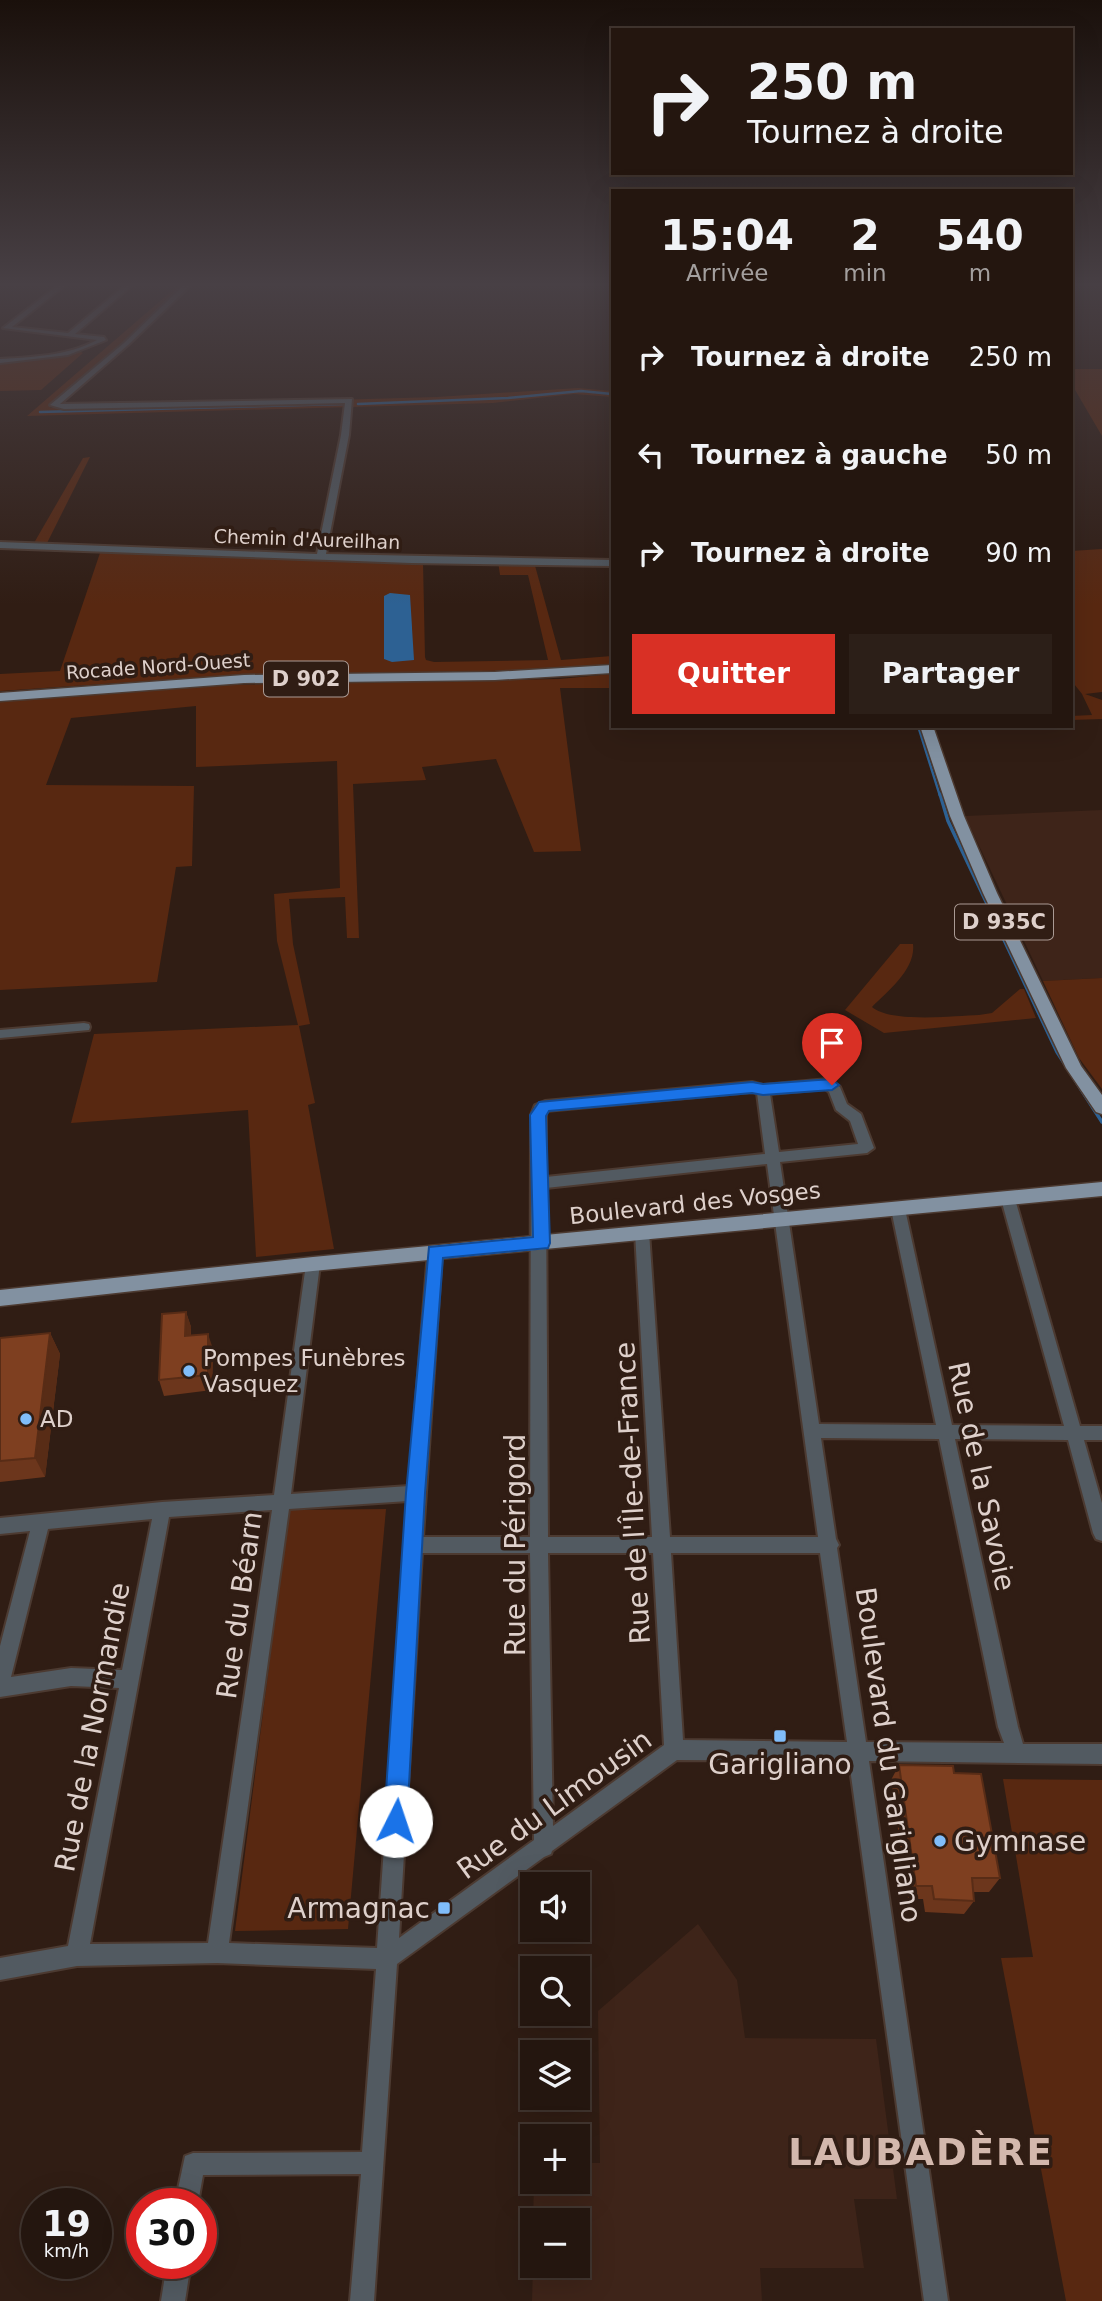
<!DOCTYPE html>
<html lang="fr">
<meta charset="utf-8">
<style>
body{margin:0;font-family:"DejaVu Sans",sans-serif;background:#2c1f18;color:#f1f3f6;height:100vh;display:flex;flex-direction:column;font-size:26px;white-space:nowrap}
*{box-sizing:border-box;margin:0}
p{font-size:23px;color:#a39f9e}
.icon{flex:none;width:38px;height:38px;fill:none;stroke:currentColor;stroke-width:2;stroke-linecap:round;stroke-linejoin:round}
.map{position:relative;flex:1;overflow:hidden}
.sheet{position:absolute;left:611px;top:189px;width:462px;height:539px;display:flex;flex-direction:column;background:#24160f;border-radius:0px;box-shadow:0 7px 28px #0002,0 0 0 2px #41352f}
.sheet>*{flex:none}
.guide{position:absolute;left:611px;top:28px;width:462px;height:147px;border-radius:0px;box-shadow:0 7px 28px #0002,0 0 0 2px #41352f;background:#24160f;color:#f1f3f6;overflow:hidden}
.fabs{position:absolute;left:520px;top:1872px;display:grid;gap:14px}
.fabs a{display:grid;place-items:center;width:70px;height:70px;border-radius:0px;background:#24160f;box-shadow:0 7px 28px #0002,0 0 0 2px #41352f;font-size:35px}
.speed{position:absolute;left:21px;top:2188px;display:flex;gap:14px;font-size:35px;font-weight:700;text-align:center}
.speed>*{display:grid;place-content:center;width:91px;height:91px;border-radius:50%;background:#24160f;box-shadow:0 7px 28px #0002,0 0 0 2px #41352f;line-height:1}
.speed small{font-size:18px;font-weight:400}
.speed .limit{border:10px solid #d22;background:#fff;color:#111}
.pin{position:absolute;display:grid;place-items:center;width:60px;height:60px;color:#fff;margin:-72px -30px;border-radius:50% 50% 50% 0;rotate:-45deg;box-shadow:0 0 7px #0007}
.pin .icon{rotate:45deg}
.me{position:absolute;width:77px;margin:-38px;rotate:4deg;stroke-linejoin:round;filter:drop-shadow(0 0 5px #0008)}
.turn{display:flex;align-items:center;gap:24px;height:147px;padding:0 21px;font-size:32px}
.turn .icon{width:91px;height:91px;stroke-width:2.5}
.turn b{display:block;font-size:49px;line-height:60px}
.eta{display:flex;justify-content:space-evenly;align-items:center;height:119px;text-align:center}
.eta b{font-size:42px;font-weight:800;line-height:49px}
.primary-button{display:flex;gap:14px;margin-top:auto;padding:14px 21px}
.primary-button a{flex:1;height:80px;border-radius:0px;background:#d93025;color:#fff;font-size:28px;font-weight:800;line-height:80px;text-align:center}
.primary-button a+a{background:#2c1f18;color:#f1f3f6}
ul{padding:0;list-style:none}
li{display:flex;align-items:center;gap:21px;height:98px;padding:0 21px}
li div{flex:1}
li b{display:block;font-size:26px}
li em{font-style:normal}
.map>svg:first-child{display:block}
.built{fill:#3e2419}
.green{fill:#582811}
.water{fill:#2d6193}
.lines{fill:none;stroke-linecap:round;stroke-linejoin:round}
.stream-far1{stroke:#2d6193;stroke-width:2.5}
.stream{stroke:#2d6193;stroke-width:3.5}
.minor-casing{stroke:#4c3a31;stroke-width:4}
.major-casing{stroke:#4c3a31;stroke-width:3}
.minor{fill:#525a61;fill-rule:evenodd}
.major{fill:#8291a1;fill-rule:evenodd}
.wall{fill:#6c361c}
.shaded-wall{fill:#582c16}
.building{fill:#7e3f20;stroke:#582c16;stroke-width:2}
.route{fill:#1a73e8;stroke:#114b97;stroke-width:2}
.poi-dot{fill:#80bdfa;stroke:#301d14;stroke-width:2.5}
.labels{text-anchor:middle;stroke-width:7;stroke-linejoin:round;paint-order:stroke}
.far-street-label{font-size:19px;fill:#ded0cb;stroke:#301d14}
.shield{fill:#301d14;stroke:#aa9a94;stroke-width:2}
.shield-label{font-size:21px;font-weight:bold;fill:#ded0cb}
.street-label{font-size:23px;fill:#ded0cb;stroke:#301d14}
.poi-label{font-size:23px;fill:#ded0cb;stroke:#301d14;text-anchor:start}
.near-street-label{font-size:28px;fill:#ded0cb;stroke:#301d14}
.near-poi-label{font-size:28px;fill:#ded0cb;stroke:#301d14}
.near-district-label{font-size:37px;font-weight:bold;letter-spacing:2px;fill:#d3b8ad;stroke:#301d14}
</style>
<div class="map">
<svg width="1102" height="2301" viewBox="0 0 1102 2301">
<rect width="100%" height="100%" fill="#301d14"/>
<g class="built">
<polygon points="1102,810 1102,978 1043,981 965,816"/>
<polygon points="698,1924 737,1980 745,2038 876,2039 897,2199 854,2199 864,2268 760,2268 762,2301 532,2301 533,2266 578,2266 578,2221 533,2221 534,2182 578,2182 578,2163 600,2163 598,2011"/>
</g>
<g class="green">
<polygon points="181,283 192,283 50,408 437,397 578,388 612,391 612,397 574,394 493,403 27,416"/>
<polygon points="77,350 83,353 41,390 0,391 0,362 24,361"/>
<polygon points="1071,369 1102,369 1102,436 1071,383"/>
<polygon points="90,457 47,543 34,543 83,458"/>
<polygon points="1102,549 1102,692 1085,694 1102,700 1102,719 1071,720 1071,716 1092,715 1082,694 1071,680 1071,551"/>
<polygon points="101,550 423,562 425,657 426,660 434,662 548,660 528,575 500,575 498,561 534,562 561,660 612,656 612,664 547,670 237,675 0,691 0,674 60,671"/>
<polygon points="612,674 612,688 560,688 581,851 534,852 496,759 422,767 426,780 353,784 359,938 347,938 345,897 289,899 293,944 310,1024 299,1026 315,1103 308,1105 334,1249 256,1257 248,1110 71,1123 94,1034 298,1025 277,941 274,894 340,888 337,761 196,767 196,706 71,718 46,785 194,786 192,866 176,867 157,982 0,990 0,701 221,685 559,679"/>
<path d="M900 944H913C916 969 889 990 872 1007 890 1023 954 1016 979 1015L992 1013 1020 989H1024L1036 1018 884 1033 845 1010Z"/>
<polygon points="1102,978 1102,1089 1079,1058 1043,981"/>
<polygon points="386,1509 348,1929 235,1931 289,1510"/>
<polygon points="1003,1779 1102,1780 1102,2301 1066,2301 1001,1958 1033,1957"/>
</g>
<polygon class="water" points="390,593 410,595 414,660 392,662 384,659 384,596"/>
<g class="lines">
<g class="stream-far1">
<polyline points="358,404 508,398 581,391 612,394"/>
<polyline points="40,412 344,404"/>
<polyline points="913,726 919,729 940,796"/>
</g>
<polyline class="stream" points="940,794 948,821 1057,1052 1102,1122"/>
<g class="minor-casing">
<g id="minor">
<path d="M61 283H68L12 327 68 333 128 283H135L75 334 104 337 106 340 68 355 0 363V359C32 357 68 356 97 340L3 328Z"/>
<polygon points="186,283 193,283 128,345 60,404 352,399 349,435 326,554 612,560 612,566 411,563 0,548 0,542 317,554 341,435 345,403 64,409 50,405 124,343"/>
<polygon points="84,1023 89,1024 90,1027 89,1030 0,1038 0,1030"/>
<path d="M828 1079 840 1087 847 1104 861 1114 874 1148 867 1153 780 1162 819 1424 936 1425 891 1209 893 1205H903L905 1209 952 1425 1064 1426 1001 1199 1003 1195H1013L1015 1199 1080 1426H1102V1440H1084L1102 1503V1541L1096 1539 1093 1533 1068 1440 955 1439 1018 1727 1023 1744H1102V1764L869 1761 948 2301H924L849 1761 677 1760 552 1851 551 1854 544 1857 397 1964 374 2301H350L361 2174 203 2175 198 2203H175L185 2156 193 2153 362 2152 376 1969 217 1963 77 1966 0 1980V1958L68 1946 119 1688 71 1686 0 1697V1646L30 1531 0 1534V1518L162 1502 274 1495 306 1264 308 1260H318L320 1264 291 1494 409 1486 428 1252 430 1248H440L442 1252 423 1537H530L531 1115 535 1105 545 1101 752 1082 763 1085ZM825 1089 829 1092 836 1110 850 1121 858 1144 779 1152 770 1094ZM752 1092 757 1093 765 1154 546 1177V1111ZM767 1164 818 1537H670L649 1232 647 1228H637L635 1232 652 1537H548L546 1188ZM821 1438 939 1439 998 1727 1004 1743 866 1742 837 1548 839 1545 836 1539ZM408 1501 377 1948 229 1943 289 1509ZM272 1510 208 1943 90 1944 169 1517ZM152 1519 122 1670 71 1668 11 1677 48 1529ZM422 1553H530L534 1840 399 1938ZM548 1553H653L664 1745 553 1826ZM671 1553H820L847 1742 683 1740Z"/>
<polygon points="167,2263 191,2263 185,2301 161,2301"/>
</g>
</g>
<g class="major-casing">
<g id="major">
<polygon points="612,665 612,673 495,680 244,683 0,701 0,693 244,675 495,672"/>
<polygon points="920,726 933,726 964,816 997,893 1081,1066 1102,1095 1102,1114 1096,1112 1066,1068 983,893 950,816"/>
<polygon points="1102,1182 1102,1196 313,1271 0,1306 0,1290 313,1257"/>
</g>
</g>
<use href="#minor" class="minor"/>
<use href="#major" class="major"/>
</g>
<g class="wall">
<polygon points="186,1312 191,1327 191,1336 213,1349 212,1390 164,1396 159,1380"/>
<polygon points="50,1333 60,1354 45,1477 0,1482 0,1338"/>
<polygon points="899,1765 954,1773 1000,1878 989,1892 973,1892 974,1901 964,1914 925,1912 923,1899 908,1899 891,1780"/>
</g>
<g class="shaded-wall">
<polygon points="186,1312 191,1327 190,1352 185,1336"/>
<polygon points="50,1333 60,1354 45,1477 35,1458"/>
<polygon points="208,1334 213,1349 212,1390 208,1375"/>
</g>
<g class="building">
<polygon points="186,1312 185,1336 208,1334 208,1375 159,1380 162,1314"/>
<polygon points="50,1333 35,1458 0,1461 0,1338"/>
<polygon points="899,1765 953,1766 954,1773 981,1774 1000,1878 972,1878 974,1901 934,1899 932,1886 916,1886"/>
</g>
<linearGradient id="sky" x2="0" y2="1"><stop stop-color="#1a100b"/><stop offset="0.47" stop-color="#484045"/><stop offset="1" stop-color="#484045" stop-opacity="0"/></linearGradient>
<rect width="1102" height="605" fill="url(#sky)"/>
<polygon class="route" points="832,1079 839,1085 832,1090 763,1095 752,1093 549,1111 546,1116 550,1243 548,1248 443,1258 425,1493 407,1821 403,1829 396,1833 388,1829 384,1821 406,1493 429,1247 533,1237 530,1115 539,1102 752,1082 763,1084"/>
<g class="poi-dot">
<circle cx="189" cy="1371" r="7"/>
<circle cx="26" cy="1419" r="7"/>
<rect x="773" y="1729" width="14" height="14" rx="3.5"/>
<circle cx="940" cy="1841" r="7"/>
<rect x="437" y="1901" width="14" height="14" rx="3.5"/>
</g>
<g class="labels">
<g class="far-street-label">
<text transform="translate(307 539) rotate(2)" y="7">Chemin d'Aureilhan</text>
<text transform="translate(158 666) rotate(-4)" y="7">Rocade Nord-Ouest</text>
</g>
<g class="shield">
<rect x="264" y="661.5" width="84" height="35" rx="5"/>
<rect x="955" y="904.5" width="98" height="35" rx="5"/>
</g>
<g class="shield-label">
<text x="306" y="686">D 902</text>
<text x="1004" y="929">D 935C</text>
</g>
<g class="street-label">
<text transform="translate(695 1203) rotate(-6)" y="8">Boulevard des Vosges</text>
</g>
<g class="poi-label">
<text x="203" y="1366">Pompes Funèbres<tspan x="203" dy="26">Vasquez</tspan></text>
<text x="40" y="1427">AD</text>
</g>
<g class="near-street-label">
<text transform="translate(982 1476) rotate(78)" y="10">Rue de la Savoie</text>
<text transform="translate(632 1493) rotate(-93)" y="10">Rue de l'Île-de-France</text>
<text transform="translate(515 1545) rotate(-90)" y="10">Rue du Périgord</text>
<text transform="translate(239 1605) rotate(-82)" y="10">Rue du Béarn</text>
<text transform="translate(92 1727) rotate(-79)" y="10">Rue de la Normandie</text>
<text transform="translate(889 1755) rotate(82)" y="10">Boulevard du Garigliano</text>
<text transform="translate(554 1804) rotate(-36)" y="10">Rue du Limousin</text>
</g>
<g class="near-poi-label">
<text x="780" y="1774">Garigliano</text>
<text x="954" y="1851" text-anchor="start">Gymnase</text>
<text x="430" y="1918" text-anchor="end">Armagnac</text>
</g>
<g class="near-district-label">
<text x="921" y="2165">LAUBADÈRE</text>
</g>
</g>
</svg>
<div class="fabs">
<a><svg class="icon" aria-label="sound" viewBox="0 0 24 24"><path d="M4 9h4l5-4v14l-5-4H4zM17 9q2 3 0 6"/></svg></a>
<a><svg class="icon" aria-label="search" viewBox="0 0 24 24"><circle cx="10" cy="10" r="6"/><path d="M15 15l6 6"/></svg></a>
<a><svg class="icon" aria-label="layers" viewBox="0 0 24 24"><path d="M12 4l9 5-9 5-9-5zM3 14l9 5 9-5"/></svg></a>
<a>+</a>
<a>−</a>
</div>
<div class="speed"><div>19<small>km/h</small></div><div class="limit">30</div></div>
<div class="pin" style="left:832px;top:1085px;background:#d93025"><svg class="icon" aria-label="arrive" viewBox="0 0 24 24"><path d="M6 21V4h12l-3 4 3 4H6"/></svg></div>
<svg class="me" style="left:396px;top:1821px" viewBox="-20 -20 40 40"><circle r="19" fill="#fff"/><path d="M0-13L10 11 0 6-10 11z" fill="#1a73e8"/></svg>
<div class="guide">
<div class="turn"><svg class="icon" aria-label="right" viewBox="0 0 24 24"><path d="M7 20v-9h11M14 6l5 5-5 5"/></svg><div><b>250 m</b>Tournez à droite</div></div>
</div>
<section class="sheet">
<div class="eta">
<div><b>15:04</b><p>Arrivée</p></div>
<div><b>2</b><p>min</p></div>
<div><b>540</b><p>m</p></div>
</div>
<ul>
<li><svg class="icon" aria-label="right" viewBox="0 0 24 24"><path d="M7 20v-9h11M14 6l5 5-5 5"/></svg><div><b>Tournez à droite</b></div><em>250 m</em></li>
<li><svg class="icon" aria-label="left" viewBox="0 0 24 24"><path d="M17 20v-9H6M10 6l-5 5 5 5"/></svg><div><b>Tournez à gauche</b></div><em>50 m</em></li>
<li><svg class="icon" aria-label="right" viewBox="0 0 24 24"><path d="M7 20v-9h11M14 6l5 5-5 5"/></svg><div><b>Tournez à droite</b></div><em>90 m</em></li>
</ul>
<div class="primary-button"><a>Quitter</a><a>Partager</a></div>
</section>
</div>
